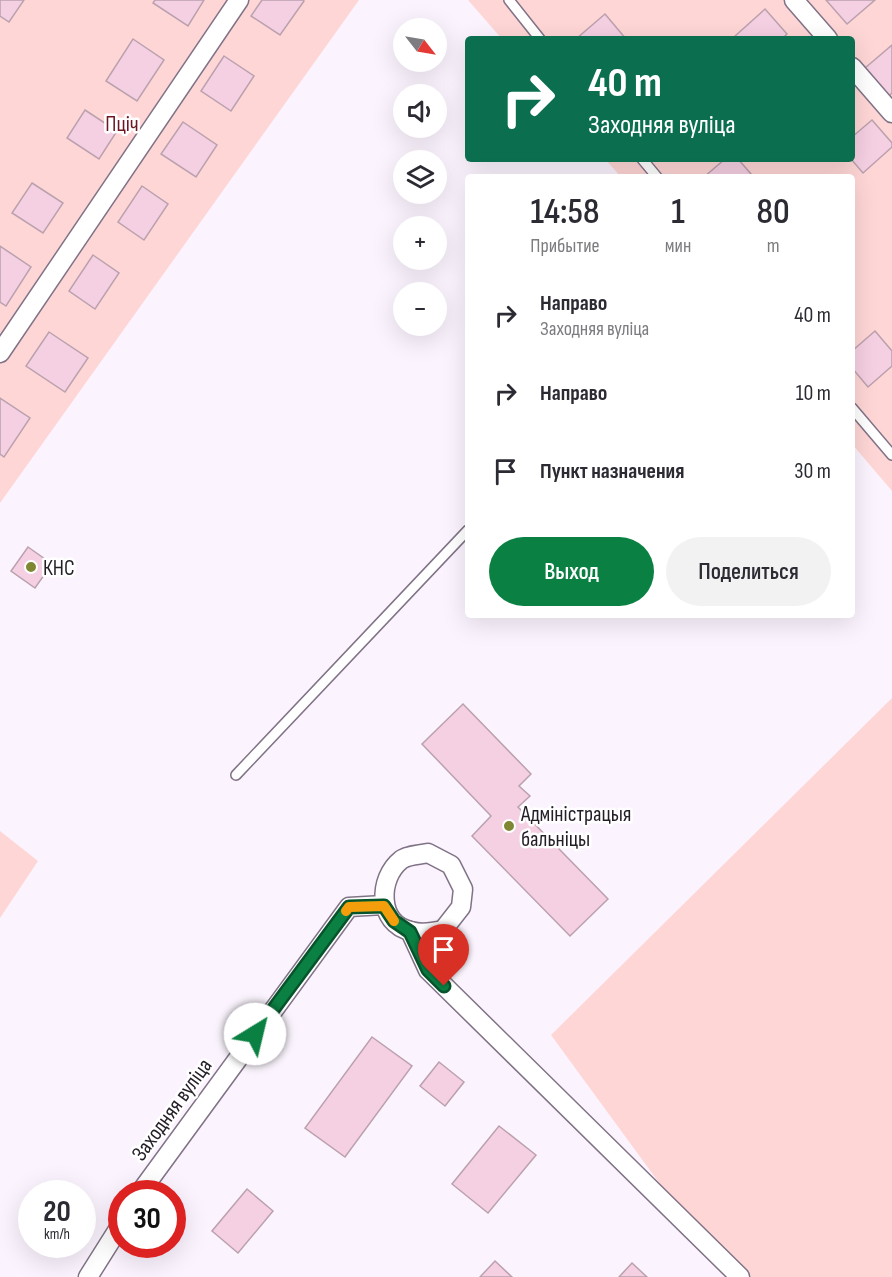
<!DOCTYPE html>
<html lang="ru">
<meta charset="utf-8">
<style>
body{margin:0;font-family:"Sofia Sans Condensed",sans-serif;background:#f2f2f3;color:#2b2b33;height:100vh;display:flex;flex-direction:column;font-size:22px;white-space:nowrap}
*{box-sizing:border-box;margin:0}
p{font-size:20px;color:#7c7c81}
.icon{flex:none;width:33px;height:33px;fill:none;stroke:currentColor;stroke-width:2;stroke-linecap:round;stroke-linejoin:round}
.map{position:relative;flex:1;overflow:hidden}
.side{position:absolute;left:465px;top:174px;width:390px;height:444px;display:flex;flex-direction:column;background:#fff;border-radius:6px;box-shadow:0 6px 24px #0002}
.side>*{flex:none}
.guide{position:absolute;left:465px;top:36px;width:390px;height:126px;border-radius:6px;box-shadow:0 6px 24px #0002;background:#0b6e4f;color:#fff;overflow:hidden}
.needle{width:39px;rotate:121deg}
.controls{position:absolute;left:393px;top:18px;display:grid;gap:12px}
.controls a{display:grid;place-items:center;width:54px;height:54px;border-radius:50%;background:#fff;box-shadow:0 6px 24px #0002;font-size:30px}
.speed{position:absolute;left:18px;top:1180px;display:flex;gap:12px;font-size:30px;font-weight:700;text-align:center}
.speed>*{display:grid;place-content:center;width:78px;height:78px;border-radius:50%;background:#fff;box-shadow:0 6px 24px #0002;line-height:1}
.speed small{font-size:15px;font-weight:400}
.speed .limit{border:9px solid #d22;background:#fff;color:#111}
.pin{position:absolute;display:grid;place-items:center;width:51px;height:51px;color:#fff;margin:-62px -26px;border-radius:50% 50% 50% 0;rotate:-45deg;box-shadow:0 0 6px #0007}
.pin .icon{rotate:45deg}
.me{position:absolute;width:66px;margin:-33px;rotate:36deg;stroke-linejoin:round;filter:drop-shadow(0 0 4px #0008)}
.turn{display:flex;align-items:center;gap:21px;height:126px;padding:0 24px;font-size:27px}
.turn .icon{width:78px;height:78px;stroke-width:2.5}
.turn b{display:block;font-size:42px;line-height:51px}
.eta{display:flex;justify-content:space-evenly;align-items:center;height:102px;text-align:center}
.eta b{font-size:36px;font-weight:600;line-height:42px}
.action{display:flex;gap:12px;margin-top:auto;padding:12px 24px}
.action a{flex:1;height:69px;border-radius:36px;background:#0b8043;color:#fff;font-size:24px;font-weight:600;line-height:69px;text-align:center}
.action a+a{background:#f2f2f3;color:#2b2b33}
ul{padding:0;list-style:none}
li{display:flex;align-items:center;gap:18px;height:78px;padding:0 24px}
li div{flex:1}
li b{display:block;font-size:22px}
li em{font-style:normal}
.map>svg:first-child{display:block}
.green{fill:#fed6d5}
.building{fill:#f5cfe2;stroke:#bba1ae;stroke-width:1.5}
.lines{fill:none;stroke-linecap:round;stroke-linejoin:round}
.service-casing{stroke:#817387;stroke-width:12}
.minor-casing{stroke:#817387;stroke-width:21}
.service{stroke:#fff;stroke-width:9}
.minor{stroke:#fff;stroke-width:18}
.route-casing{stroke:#07532c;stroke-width:15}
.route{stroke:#0b8043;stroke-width:10}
.slow{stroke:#f59e0b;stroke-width:10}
.poi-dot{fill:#808733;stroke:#fff;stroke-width:2}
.labels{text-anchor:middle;stroke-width:5;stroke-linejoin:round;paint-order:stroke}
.park-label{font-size:22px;fill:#6e1722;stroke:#fff}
.poi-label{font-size:22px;fill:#241e27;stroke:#fff;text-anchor:start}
.street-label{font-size:22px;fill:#241e27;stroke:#fff}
</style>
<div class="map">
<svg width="892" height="1277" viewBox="0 0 892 1277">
<rect width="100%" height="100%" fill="#fbf4fe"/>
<g class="green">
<polygon points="0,0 359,0 0,503"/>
<polygon points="468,0 892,0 892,491 852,444 852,177 621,177 605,159 852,159 852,39 502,39"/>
<polygon points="892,698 892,1277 728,1277 551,1035"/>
<polygon points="0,831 38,861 0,918"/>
</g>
<g class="building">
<polygon points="0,0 24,0 9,22 0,16"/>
<polygon points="155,0 204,0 188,26 153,3"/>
<polygon points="262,0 303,0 304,1 280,35 251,16"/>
<polygon points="826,0 875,0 847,24"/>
<polygon points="765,9 787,34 782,39 736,39 734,37"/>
<polygon points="605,14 626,39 576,39"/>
<polygon points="133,39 164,60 137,101 106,81"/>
<polygon points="892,45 892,93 889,96 865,68"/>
<polygon points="224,56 254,76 231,111 201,91"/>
<polygon points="85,110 117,131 99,159 67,138"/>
<polygon points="872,120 892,143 892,147 863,173 851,159 852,137"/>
<polygon points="183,122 217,145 196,177 161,154"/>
<polygon points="725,159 738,159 751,174 747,177 704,177"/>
<polygon points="32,183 63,203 43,233 12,213"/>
<polygon points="142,186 168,204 144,240 118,222"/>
<polygon points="0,246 31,267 6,306 0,302"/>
<polygon points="93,255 119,273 95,309 69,291"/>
<polygon points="875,331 892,351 892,366 868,387 852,368 852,351"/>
<polygon points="49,332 88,358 65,392 26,366"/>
<polygon points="0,398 30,418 4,457 0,454"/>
<polygon points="28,547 52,564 35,588 11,571"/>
<polygon points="463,704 531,774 519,786 530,796 518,807 608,899 570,936 472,836 491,816 422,744"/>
<polygon points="372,1037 412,1066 345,1157 305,1128"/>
<polygon points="439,1062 464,1082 445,1106 420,1086"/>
<polygon points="499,1126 536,1155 488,1213 452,1184"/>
<polygon points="247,1189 273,1211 238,1253 212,1231"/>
<polygon points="495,1261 512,1277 480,1277"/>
<polygon points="632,1263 647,1277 619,1277"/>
</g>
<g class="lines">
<g class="service-casing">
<g id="service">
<polyline points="509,0 540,39"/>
<polyline points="642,159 657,177"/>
<polyline points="852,408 892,455"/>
<polyline points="236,775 468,530"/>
</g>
</g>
<g class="minor-casing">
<g id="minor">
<polyline points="794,0 828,39"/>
<polyline points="852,67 892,113"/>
<polyline points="0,353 239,0"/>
<path d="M428 853 451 865 463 889 461 907 443 930C434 932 420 934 411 931 377 924 378 878 401 860 407 855 420 855 428 853Z"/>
<polyline points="410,931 428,970 740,1277"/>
<polyline points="139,1194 349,907 384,905"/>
<polyline points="88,1277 122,1223"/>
</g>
</g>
<use href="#service" class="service"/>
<use href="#minor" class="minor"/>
</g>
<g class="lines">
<g class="route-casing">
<polyline id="route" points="255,1034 349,907 384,906 394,921 410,932 428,970 444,986"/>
</g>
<use href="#route" class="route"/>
<polyline class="slow" points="346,911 349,907 384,906 394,921"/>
</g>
<g class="poi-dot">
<circle cx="31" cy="567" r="6"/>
<circle cx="509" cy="826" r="6"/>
</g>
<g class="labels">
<g class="park-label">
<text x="122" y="131">Пціч</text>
</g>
<g class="poi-label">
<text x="43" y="575">КНС</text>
<text x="521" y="821">Адміністрацыя<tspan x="521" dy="25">бальніцы</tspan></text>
</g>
<g class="street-label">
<text transform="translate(171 1109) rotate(-54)" y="8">Заходняя вуліца</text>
</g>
</g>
</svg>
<div class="controls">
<a><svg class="needle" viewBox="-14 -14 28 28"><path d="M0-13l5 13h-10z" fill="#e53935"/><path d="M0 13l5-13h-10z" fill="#7c7c81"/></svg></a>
<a><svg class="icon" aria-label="sound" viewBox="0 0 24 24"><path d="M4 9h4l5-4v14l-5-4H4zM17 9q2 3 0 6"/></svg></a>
<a><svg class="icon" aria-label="layers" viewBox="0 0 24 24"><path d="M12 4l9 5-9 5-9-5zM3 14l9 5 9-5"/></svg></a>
<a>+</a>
<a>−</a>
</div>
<div class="speed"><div>20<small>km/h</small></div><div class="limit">30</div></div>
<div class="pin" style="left:444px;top:986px;background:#d93025"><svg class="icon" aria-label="arrive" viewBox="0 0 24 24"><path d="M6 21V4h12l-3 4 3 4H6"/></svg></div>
<svg class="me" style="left:255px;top:1034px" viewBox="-20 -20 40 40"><circle r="19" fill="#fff"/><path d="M0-13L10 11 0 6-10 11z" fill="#0b8043"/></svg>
<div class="guide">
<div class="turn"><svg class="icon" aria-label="right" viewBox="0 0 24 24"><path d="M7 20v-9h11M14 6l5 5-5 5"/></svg><div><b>40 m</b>Заходняя вуліца</div></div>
</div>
<section class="side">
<div class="eta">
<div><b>14:58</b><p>Прибытие</p></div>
<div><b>1</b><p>мин</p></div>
<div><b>80</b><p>m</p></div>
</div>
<ul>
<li><svg class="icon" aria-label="right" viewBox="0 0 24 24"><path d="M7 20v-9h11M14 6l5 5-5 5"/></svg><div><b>Направо</b><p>Заходняя вуліца</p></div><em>40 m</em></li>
<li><svg class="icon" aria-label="right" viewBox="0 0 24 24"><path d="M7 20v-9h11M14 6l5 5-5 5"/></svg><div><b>Направо</b></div><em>10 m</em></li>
<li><svg class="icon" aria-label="arrive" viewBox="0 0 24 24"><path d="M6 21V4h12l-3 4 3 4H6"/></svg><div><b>Пункт назначения</b></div><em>30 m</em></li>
</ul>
<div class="action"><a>Выход</a><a>Поделиться</a></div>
</section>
</div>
